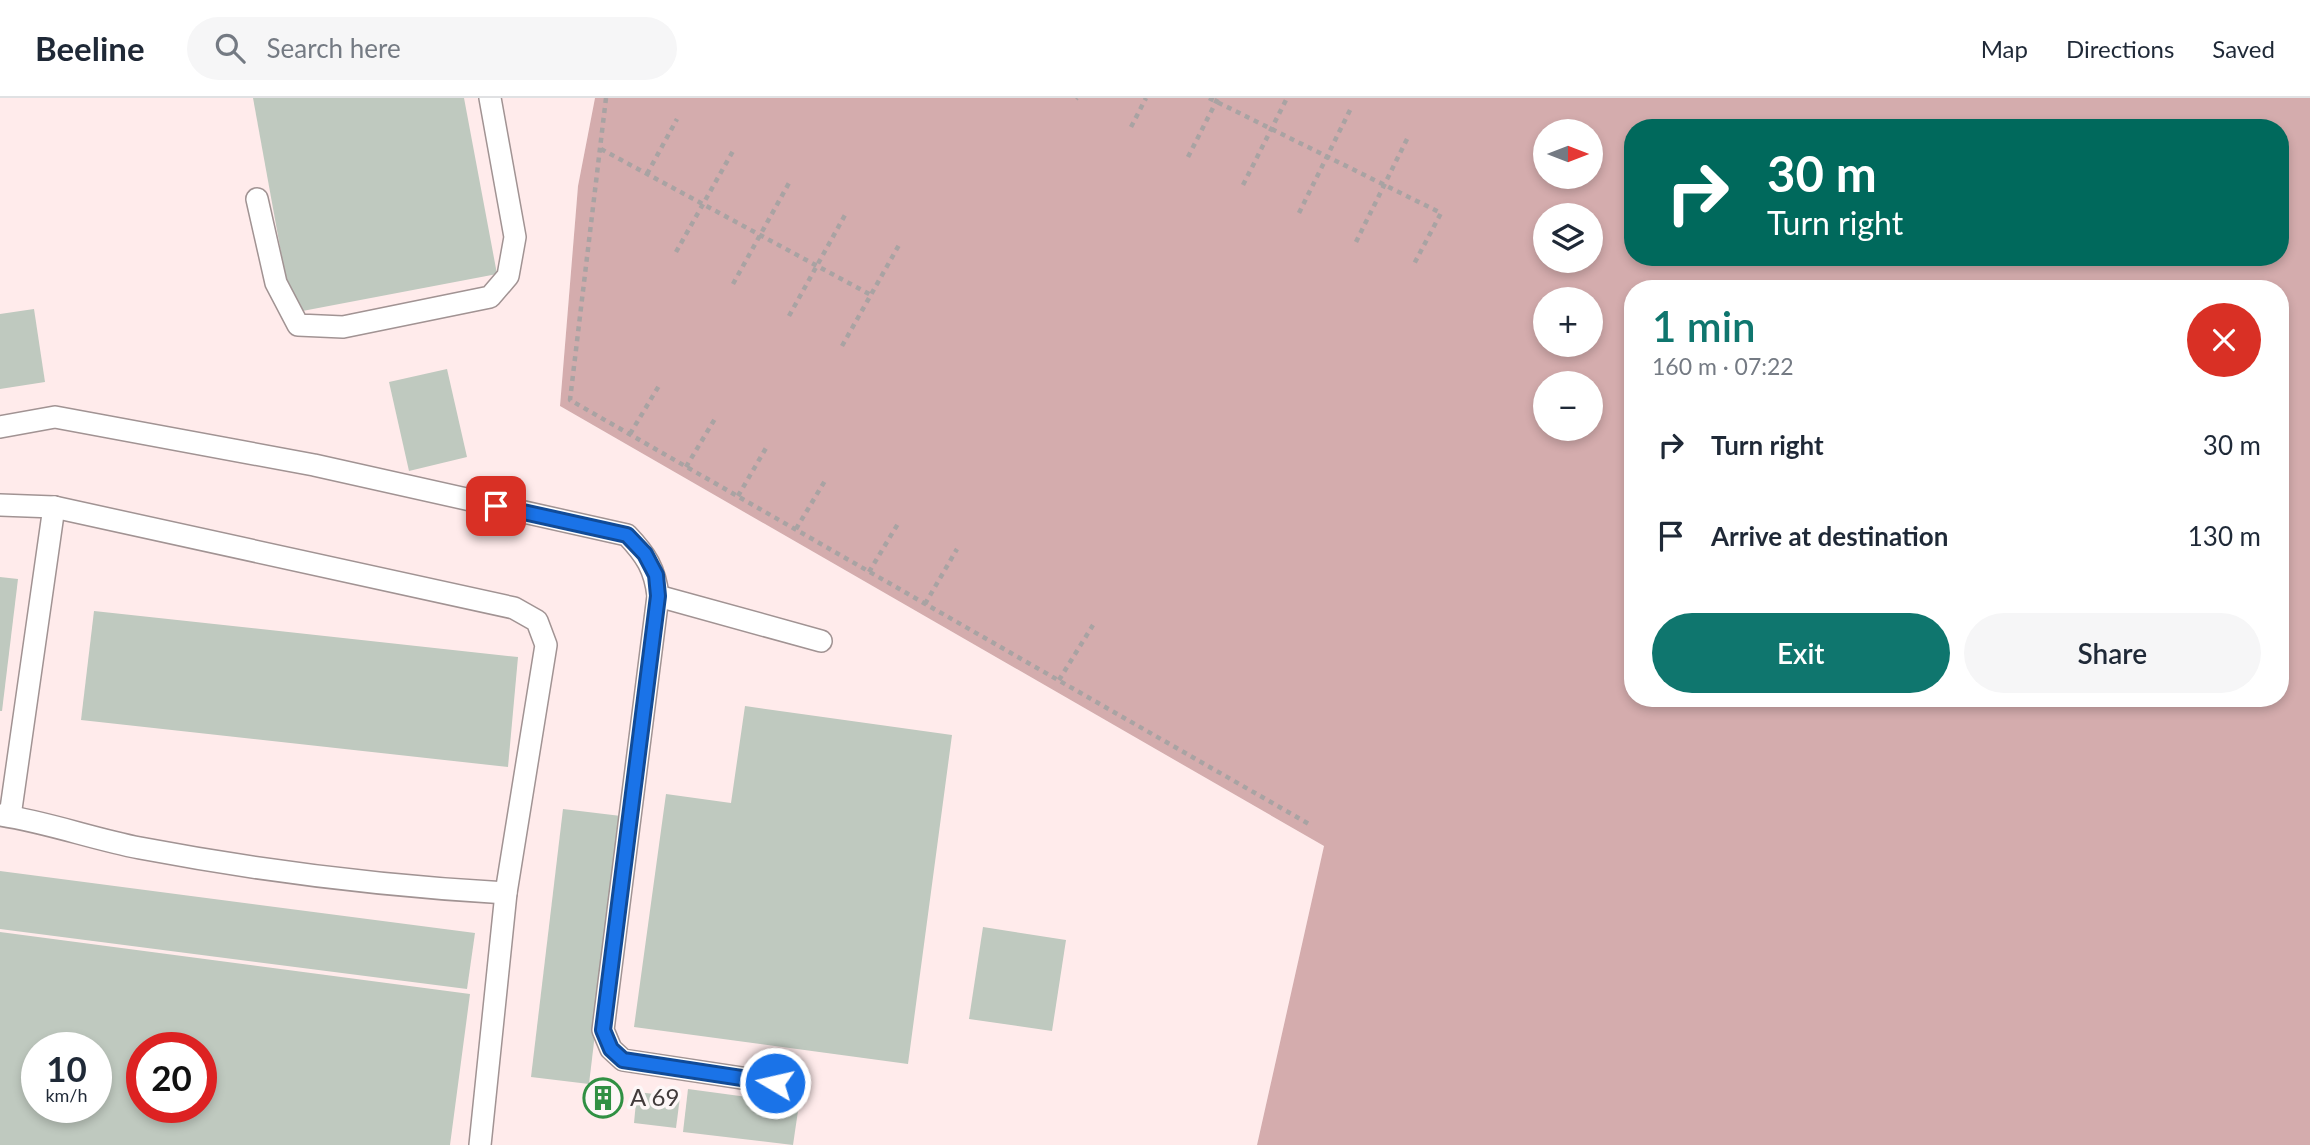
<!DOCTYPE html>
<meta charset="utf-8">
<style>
body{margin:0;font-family:Lato,sans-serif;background:#f6f6f7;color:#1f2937;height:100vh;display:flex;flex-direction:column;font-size:26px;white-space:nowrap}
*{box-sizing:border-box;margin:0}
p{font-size:23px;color:#747a83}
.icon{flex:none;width:38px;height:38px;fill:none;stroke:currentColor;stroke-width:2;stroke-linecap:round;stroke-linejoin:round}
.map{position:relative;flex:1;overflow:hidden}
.panel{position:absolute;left:1624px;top:182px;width:665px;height:427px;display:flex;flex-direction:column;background:#fff;border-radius:28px;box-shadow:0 4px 10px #0003}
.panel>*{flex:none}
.banner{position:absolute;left:1624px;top:21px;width:665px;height:147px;border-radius:28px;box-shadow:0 4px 10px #0003;background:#00695c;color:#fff;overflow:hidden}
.needle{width:46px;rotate:90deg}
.controls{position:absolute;left:1533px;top:21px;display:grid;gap:14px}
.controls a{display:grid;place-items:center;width:70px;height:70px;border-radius:50%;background:#fff;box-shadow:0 4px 10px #0003;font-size:35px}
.speed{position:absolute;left:21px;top:934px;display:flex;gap:14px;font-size:35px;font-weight:700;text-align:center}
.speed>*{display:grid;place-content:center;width:91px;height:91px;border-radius:50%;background:#fff;box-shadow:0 4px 10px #0003;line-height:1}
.speed small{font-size:18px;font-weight:400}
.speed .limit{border:10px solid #d22;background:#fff;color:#111}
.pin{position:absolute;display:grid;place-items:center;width:60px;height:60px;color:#fff;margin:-30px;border-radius:14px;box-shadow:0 4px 10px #0006}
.me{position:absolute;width:77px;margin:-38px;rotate:279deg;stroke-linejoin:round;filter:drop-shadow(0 0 5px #0008)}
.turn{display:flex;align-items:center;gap:24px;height:147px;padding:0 28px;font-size:32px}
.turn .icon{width:91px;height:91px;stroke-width:2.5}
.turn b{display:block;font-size:49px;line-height:60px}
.round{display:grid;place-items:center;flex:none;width:74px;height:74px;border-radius:37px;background:#f6f6f7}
.head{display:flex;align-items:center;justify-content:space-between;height:119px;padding:0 28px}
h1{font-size:42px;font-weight:600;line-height:52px;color:#0f766e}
.primary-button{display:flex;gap:14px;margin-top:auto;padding:14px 28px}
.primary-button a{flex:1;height:80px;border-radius:42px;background:#0f766e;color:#fff;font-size:28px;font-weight:600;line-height:80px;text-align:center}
.primary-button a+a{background:#f6f6f7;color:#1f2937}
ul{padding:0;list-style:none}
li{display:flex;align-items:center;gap:21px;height:91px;padding:0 28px}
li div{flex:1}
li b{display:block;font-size:26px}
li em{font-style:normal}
header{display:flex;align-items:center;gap:42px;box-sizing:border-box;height:98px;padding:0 35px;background:#fff;border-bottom:2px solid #e0e1e3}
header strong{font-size:33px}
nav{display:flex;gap:38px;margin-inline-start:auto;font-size:24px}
.search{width:490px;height:63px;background:#f6f6f7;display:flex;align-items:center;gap:18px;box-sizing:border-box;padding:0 24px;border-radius:38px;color:#747a83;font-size:26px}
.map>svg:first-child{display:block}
.built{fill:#ffebeb;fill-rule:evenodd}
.water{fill:#d4acad;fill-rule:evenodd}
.building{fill:#bfc9bf;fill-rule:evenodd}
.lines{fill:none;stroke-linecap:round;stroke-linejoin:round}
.lane-casing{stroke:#a19393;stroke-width:24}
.path{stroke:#a9a3a3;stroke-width:4.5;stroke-dasharray:5 5;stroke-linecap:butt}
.lane{stroke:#fff;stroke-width:21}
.route-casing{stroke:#114b97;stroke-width:18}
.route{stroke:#1a73e8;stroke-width:12}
.labels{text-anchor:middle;stroke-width:7;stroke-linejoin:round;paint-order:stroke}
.poi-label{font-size:24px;fill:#413b3b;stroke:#fdf7f7;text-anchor:start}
</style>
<header>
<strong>Beeline</strong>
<div class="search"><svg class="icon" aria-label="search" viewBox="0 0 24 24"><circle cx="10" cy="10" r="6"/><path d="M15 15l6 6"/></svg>Search here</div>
<nav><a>Map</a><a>Directions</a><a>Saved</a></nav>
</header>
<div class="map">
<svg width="2310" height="1047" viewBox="0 0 2310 1047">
<rect width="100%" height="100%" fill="#fdf7f7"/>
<path class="built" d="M0 0H595L578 88 560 308 1324 748 1257 1047H0ZM37 950H96V1010H37ZM142 950H201V1010H142Z"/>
<path class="water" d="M595 0H2310V1047H1257L1324 748 560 308 578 88ZM1633 30H2280V159H1633ZM1545 33H1591V79H1545ZM1545 117H1591V163H1545ZM1633 191H2280V600H1633ZM1545 201H1591V247H1545ZM1545 285H1591V331H1545Z"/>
<g class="building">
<polygon points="253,0 464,0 497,176 292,215"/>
<polygon points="34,211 45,284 0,291 0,216"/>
<polygon points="447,271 467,359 409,373 389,284"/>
<polygon points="0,479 18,481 2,613 0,613"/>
<polygon points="94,513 518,559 508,669 81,622"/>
<polygon points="745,608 952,637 908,966 634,929 666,696 731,705"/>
<polygon points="563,711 621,718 589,986 531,979"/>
<polygon points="0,773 475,835 467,891 0,831"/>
<polygon points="983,829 1066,842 1052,933 969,921"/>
<path d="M0 834 470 896 450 1047H0ZM37 950H96V1010H37ZM142 950H201V1010H142Z"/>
<polygon points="595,986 614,987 612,1014 593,1013"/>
<polygon points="688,991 799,1006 793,1047 683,1034"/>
<polygon points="637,994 680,999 676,1030 634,1025"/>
</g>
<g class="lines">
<g class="lane-casing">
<g id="lane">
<polyline points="257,101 276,185 298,227 343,229 490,199 508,178 515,139 490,0"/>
<path d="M0 329 55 319 314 367 627 437C646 457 655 471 658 498L603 932 611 951 623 962 775 985"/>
<polyline points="0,407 54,409 514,510 537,523 546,547 506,795 480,1047"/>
<polyline points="658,498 821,543"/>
<path d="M0 717C47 724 93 741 140 750 261 773 383 788 506 795"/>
<polyline points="10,718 54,409"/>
</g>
</g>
<g class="path">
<polyline points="606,0 570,302 1309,726"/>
<polyline points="1209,0 1441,115 1414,166"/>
<polyline points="1076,1 1077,0"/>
<polyline points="1131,29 1146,0"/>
<polyline points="601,51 871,197"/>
<polyline points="1188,59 1218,0"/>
<polyline points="647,76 677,21"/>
<polyline points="1243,87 1287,0"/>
<polyline points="1299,115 1352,8"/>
<polyline points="1356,144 1409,37"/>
<polyline points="676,154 733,53"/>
<polyline points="733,186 789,85"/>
<polyline points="789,218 845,117"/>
<polyline points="842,248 899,147"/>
<polyline points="630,336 660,286"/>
<polyline points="686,369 716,319"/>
<polyline points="738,398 766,350"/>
<polyline points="796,431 826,381"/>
<polyline points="869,474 899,424"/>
<polyline points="925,506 957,451"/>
<polyline points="1059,582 1093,527"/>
</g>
<use href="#lane" class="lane"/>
</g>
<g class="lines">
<g class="route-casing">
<polyline id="route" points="496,408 627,437 645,456 656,477 658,498 603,932 611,951 623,962 775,985"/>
</g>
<use href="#route" class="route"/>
</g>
<defs>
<g id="building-ring" transform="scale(2.0125)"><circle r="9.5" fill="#fdf7f7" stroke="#309043" stroke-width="1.5"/><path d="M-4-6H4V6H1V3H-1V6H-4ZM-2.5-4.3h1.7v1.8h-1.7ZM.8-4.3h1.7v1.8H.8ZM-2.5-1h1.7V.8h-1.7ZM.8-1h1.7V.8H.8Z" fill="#309043"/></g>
</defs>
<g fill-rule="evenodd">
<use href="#building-ring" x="603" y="1000"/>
</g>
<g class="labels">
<g class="poi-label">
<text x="630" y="1008">A 69</text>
</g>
</g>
</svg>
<div class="controls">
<a><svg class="needle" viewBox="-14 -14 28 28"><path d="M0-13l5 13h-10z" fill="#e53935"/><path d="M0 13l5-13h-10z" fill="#747a83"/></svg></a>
<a><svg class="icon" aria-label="layers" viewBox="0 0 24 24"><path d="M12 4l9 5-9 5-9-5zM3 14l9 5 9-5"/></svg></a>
<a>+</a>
<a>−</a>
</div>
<div class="speed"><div>10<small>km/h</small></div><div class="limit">20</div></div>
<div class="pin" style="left:496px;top:408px;background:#d93025"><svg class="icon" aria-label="arrive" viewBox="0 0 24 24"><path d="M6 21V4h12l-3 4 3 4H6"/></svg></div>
<svg class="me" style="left:775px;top:985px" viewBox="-20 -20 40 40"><circle r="17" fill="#1a73e8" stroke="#fff" stroke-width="3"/><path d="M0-11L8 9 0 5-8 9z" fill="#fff"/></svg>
<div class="banner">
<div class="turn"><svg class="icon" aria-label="right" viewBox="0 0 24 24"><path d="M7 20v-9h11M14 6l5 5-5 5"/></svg><div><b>30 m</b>Turn right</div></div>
</div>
<section class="panel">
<div class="head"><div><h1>1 min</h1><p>160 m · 07:22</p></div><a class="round" style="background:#d93025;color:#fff"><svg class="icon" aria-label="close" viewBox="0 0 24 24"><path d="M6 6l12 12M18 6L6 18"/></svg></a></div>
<ul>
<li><svg class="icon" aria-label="right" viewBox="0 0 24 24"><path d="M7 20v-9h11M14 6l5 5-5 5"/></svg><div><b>Turn right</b></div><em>30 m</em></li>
<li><svg class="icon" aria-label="arrive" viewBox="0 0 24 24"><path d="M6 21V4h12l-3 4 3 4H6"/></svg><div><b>Arrive at destination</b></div><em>130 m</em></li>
</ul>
<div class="primary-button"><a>Exit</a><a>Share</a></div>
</section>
</div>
